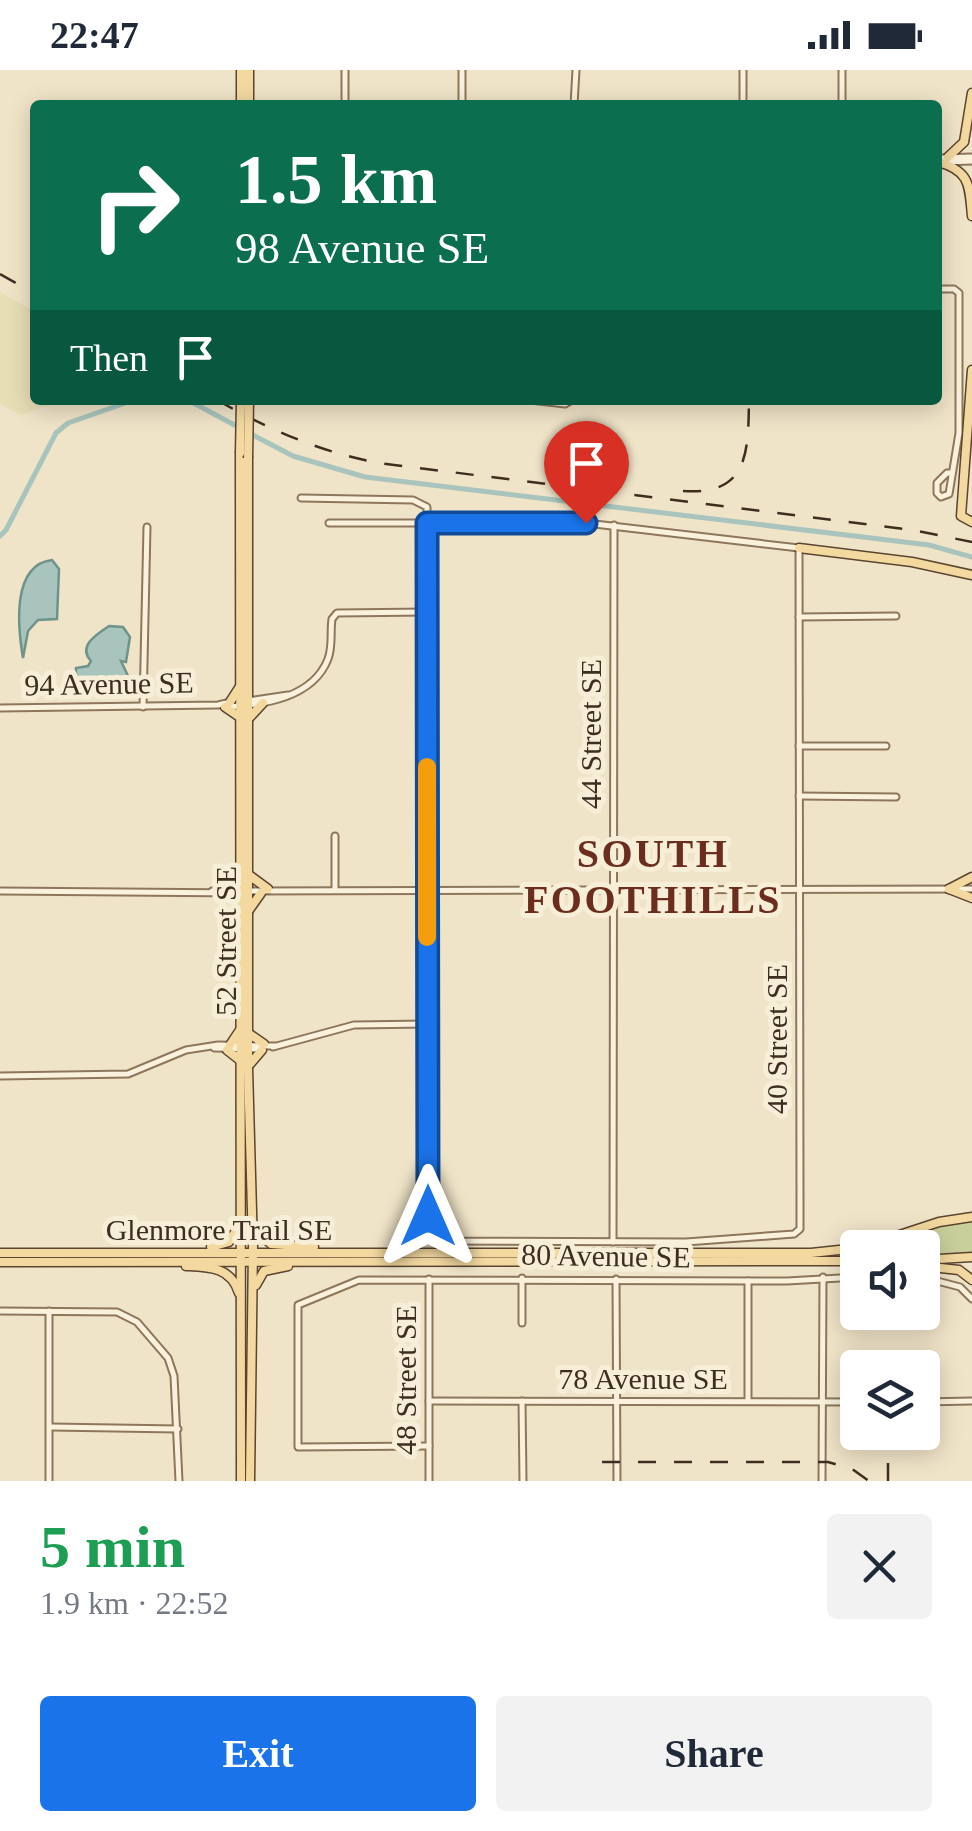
<!DOCTYPE html>
<meta charset="utf-8">
<style>
body{margin:0;font-family:"Times New Roman",serif;background:#f2f2f3;color:#1f2937;height:100vh;display:flex;flex-direction:column;font-size:38px;white-space:nowrap}
*{box-sizing:border-box;margin:0}
p{font-size:32px;color:#747a83}
.icon{flex:none;width:55px;height:55px;fill:none;stroke:currentColor;stroke-width:2;stroke-linecap:round;stroke-linejoin:round}
.map{position:relative;height:1411px;overflow:hidden}
.drawer{display:flex;flex-direction:column;background:#fff;flex:1}
.drawer>*{flex:none}
.guide{position:absolute;left:30px;top:30px;width:912px;height:305px;border-radius:10px;box-shadow:0 5px 25px #0003;background:#0b6e4f;color:#fff;overflow:hidden}
.tools{position:absolute;left:840px;top:1160px;display:grid;gap:20px}
.tools a{display:grid;place-items:center;width:100px;height:100px;border-radius:10px;background:#fff;box-shadow:0 5px 25px #0003;font-size:50px}
.pin{position:absolute;display:grid;place-items:center;width:85px;height:85px;color:#fff;margin:-102px -42px;border-radius:50% 50% 50% 0;rotate:-45deg;box-shadow:0 0 10px #0007}
.pin .icon{rotate:45deg}
.me{position:absolute;width:110px;margin:-55px;rotate:0deg;stroke-linejoin:round;filter:drop-shadow(0 0 8px #0008)}
.turn{display:flex;align-items:center;gap:35px;height:210px;padding:0 40px;font-size:45px}
.turn .icon{width:130px;height:130px;stroke-width:2.5}
.turn b{display:block;font-size:70px;line-height:85px}
.then{display:flex;align-items:center;height:95px;padding:0 40px;background:#0003;gap:20px;font-size:38px}
.round{display:grid;place-items:center;flex:none;width:105px;height:105px;border-radius:10px;background:#f2f2f3}
.overview{display:flex;align-items:center;justify-content:space-between;height:170px;padding:0 40px}
h1{font-size:60px;font-weight:700;line-height:75px;color:#1e9e55}
.action{display:flex;gap:20px;margin-top:auto;padding:20px 40px}
.action a{flex:1;height:115px;border-radius:10px;background:#1a73e8;color:#fff;font-size:40px;font-weight:700;line-height:115px;text-align:center}
.action a+a{background:#f2f2f3;color:#1f2937}
.status{display:flex;justify-content:space-between;align-items:center;height:70px;padding:0 50px;background:#fff;direction:ltr}
.status svg{height:28px;fill:currentColor}
.map>svg:first-child{display:block}
.farmland{fill:#e6deb5}
.green{fill:#c9cf9b}
.water{fill:#a9c4bc;stroke:#6f938a;stroke-width:2.5}
.lines{fill:none;stroke-linecap:round;stroke-linejoin:round}
.canal{stroke:#a9c4bc;stroke-width:5}
.minor-casing{stroke:#8d765c;stroke-width:9}
.major-casing{stroke:#5b4430;stroke-width:11}
.minor{stroke:#faf1dc;stroke-width:5}
.major{stroke:#f3d9a0;stroke-width:8}
.rail{stroke:#3d2e20;stroke-width:2.5;stroke-dasharray:18 18;stroke-linecap:butt}
.major-bridge-casing{stroke:#5b4430;stroke-width:11;stroke-linecap:butt}
.major-bridge{stroke:#f3d9a0;stroke-width:8}
.route-casing{stroke:#114b97;stroke-width:25}
.route{stroke:#1a73e8;stroke-width:18}
.slow{stroke:#f59e0b;stroke-width:18}
.labels{text-anchor:middle;stroke-width:10;stroke-linejoin:round;paint-order:stroke}
.street-label{font-size:30px;fill:#3d2e20;stroke:#f7eed8}
.district-label{font-size:40px;font-weight:bold;letter-spacing:2.5px;fill:#6b2e1e;stroke:#f7eed8}
</style>
<div class="status"><b>22:47</b><svg viewBox="0 0 49 12"><path d="M0 12V9h3v3zM5 12V6h3v6zM10 12V3h3v9zM15 12V0h3v12zM26 1h20v11H26zM47 4h2v5h-2z"/></svg></div>
<div class="map">
<svg width="972" height="1411" viewBox="0 0 972 1411">
<rect width="100%" height="100%" fill="#f0e4c8"/>
<polygon class="farmland" points="0,222 35,242 35,330 63,330 21,345 0,334"/>
<polygon class="green" points="972,1150 972,1185 923,1186 922,1178 876,1178 936,1157"/>
<g class="water">
<path d="M52 490 59 499 57 549 38 550 28 561 23 588C18 558 11 495 52 490Z"/>
<path d="M109 556 123 557 130 567 126 592 121 591 129 608 125 617C110 623 89 623 76 612V598L88 596 91 591C77 576 97 564 109 556Z"/>
</g>
<g class="lines">
<g class="canal">
<polyline points="188,330 240,358"/>
<polyline points="249,363 293,386 365,407 929,475 972,487"/>
<polyline points="0,466 6,460 56,363 68,353 134,330"/>
</g>
<g class="minor-casing">
<g id="minor">
<polyline points="842,0 842,35"/>
<polyline points="345,35 345,0"/>
<polyline points="462,35 462,0"/>
<polyline points="574,35 576,0"/>
<polyline points="743,35 743,0"/>
<polyline points="938,88 972,87"/>
<polyline points="945,92 972,91"/>
<polyline points="938,219 954,219 959,223 959,363 949,424 941,427 937,423 937,413 947,403 952,403"/>
<polyline points="530,330 565,334 572,330"/>
<polyline points="301,428 413,430 427,437 427,493 429,1168 436,1171 686,1172 794,1164 800,1159 800,1129 799,478 586,453 329,453"/>
<polyline points="799,547 896,546"/>
<polyline points="247,631 288,625"/>
<polyline points="143,637 147,457"/>
<path d="M227 637C263 635 313 628 328 589 333 576 330 562 332 549L337 543 427 542"/>
<polyline points="0,638 218,635 231,632"/>
<polyline points="799,676 886,676"/>
<polyline points="799,726 896,727"/>
<polyline points="335,819 335,766"/>
<polyline points="0,821 244,823"/>
<polyline points="212,821 972,819"/>
<polyline points="273,977 354,955 427,954"/>
<polyline points="214,978 262,979"/>
<polyline points="0,1006 128,1004 186,980 218,975 275,976"/>
<polyline points="613,1172 614,455"/>
<polyline points="922,1207 960,1217 972,1229"/>
<polyline points="522,1208 522,1253"/>
<polyline points="429,1209 429,1411"/>
<polyline points="616,1209 617,1411"/>
<polyline points="0,1241 117,1242 137,1252 168,1288 174,1306 179,1411"/>
<polyline points="49,1241 49,1411"/>
<polyline points="429,1331 858,1332"/>
<polyline points="522,1331 523,1411"/>
<polyline points="748,1331 748,1211"/>
<polyline points="922,1332 972,1331"/>
<polyline points="51,1357 178,1359"/>
<polyline points="429,1376 298,1377 298,1235 359,1210 787,1211 858,1207"/>
<polyline points="822,1411 823,1207"/>
</g>
</g>
<g class="major-casing">
<g id="major">
<polyline points="241,0 241,35"/>
<polyline points="249,0 249,35"/>
<polyline points="948,87 964,72 972,23"/>
<path d="M938 92C971 101 969 116 972 146"/>
<polyline points="972,300 961,446 972,452"/>
<polyline points="240,383 241,1411"/>
<polyline points="248,388 248,998 253,1177 250,1411"/>
<polyline points="799,478 912,492 972,505"/>
<polyline points="230,632 239,618"/>
<polyline points="225,637 241,648"/>
<polyline points="250,647 263,633"/>
<polyline points="249,805 268,819"/>
<polyline points="230,819 238,805"/>
<polyline points="949,819 972,807"/>
<polyline points="949,819 972,828"/>
<polyline points="227,823 240,833"/>
<polyline points="249,840 261,823"/>
<polyline points="248,963 264,974"/>
<polyline points="230,975 240,960"/>
<polyline points="227,980 241,991"/>
<polyline points="250,994 262,980"/>
<polyline points="254,1159 271,1174 314,1177"/>
<polyline points="211,1177 229,1172 240,1154"/>
<polyline points="860,1178 939,1152 972,1147"/>
<polyline points="0,1183 811,1183 858,1178"/>
<polyline points="922,1190 972,1187"/>
<polyline points="0,1192 858,1191"/>
<path d="M186 1196C210 1197 231 1197 239 1223"/>
<polyline points="922,1196 959,1200 972,1210"/>
<polyline points="256,1215 264,1201 288,1196"/>
</g>
</g>
<use href="#minor" class="minor"/>
<use href="#major" class="major"/>
<g class="rail">
<polyline points="0,204 35,224"/>
<path d="M217 330C270 360 320 382 379 393L913 460 972 472"/>
<path d="M683 421C750 426 748 380 749 330"/>
<polyline points="887,1298 887,1264"/>
<polyline points="602,1392 828,1392 852,1399 869,1411"/>
<polyline points="888,1411 888,1362"/>
</g>
<g class="major-bridge-casing">
<g id="major-bridge">
<polyline points="240,383 241,330"/>
<polyline points="248,388 249,330"/>
</g>
</g>
<use href="#major-bridge" class="major-bridge"/>
</g>
<g class="lines">
<g class="route-casing">
<polyline id="route" points="428,1146 427,453 586,453"/>
</g>
<use href="#route" class="route"/>
<polyline class="slow" points="427,697 427,867"/>
</g>
<g class="labels">
<g class="street-label">
<text transform="translate(109 614) rotate(-1)" y="10">94 Avenue SE</text>
<text transform="translate(591 664) rotate(-90)" y="10">44 Street SE</text>
<text transform="translate(226 871) rotate(-90)" y="10">52 Street SE</text>
<text transform="translate(777 969) rotate(-90)" y="10">40 Street SE</text>
<text x="219" y="1170">Glenmore Trail SE</text>
<text transform="translate(606 1186) rotate(1)" y="10">80 Avenue SE</text>
<text x="643" y="1319">78 Avenue SE</text>
<text transform="translate(406 1310) rotate(-90)" y="10">48 Street SE</text>
</g>
<g class="district-label">
<text x="653" y="797">SOUTH<tspan x="653" dy="46">FOOTHILLS</tspan></text>
</g>
</g>
</svg>
<div class="tools">
<a><svg class="icon" aria-label="sound" viewBox="0 0 24 24"><path d="M4 9h4l5-4v14l-5-4H4zM17 9q2 3 0 6"/></svg></a>
<a><svg class="icon" aria-label="layers" viewBox="0 0 24 24"><path d="M12 4l9 5-9 5-9-5zM3 14l9 5 9-5"/></svg></a>
</div>
<div class="pin" style="left:586px;top:453px;background:#d93025"><svg class="icon" aria-label="arrive" viewBox="0 0 24 24"><path d="M6 21V4h12l-3 4 3 4H6"/></svg></div>
<svg class="me" style="left:428px;top:1146px" viewBox="-20 -20 40 40"><path d="M0-17L14 15 0 8-14 15z" fill="#1a73e8" stroke="#fff" stroke-width="4"/></svg>
<div class="guide">
<div class="turn"><svg class="icon" aria-label="right" viewBox="0 0 24 24"><path d="M7 20v-9h11M14 6l5 5-5 5"/></svg><div><b>1.5 km</b>98 Avenue SE</div></div>
<div class="then">Then<svg class="icon" aria-label="arrive" viewBox="0 0 24 24"><path d="M6 21V4h12l-3 4 3 4H6"/></svg></div>
</div>
</div>
<section class="drawer">
<div class="overview"><div><h1>5 min</h1><p>1.9 km · 22:52</p></div><a class="round"><svg class="icon" aria-label="close" viewBox="0 0 24 24"><path d="M6 6l12 12M18 6L6 18"/></svg></a></div>
<div class="action"><a>Exit</a><a>Share</a></div>
</section>
